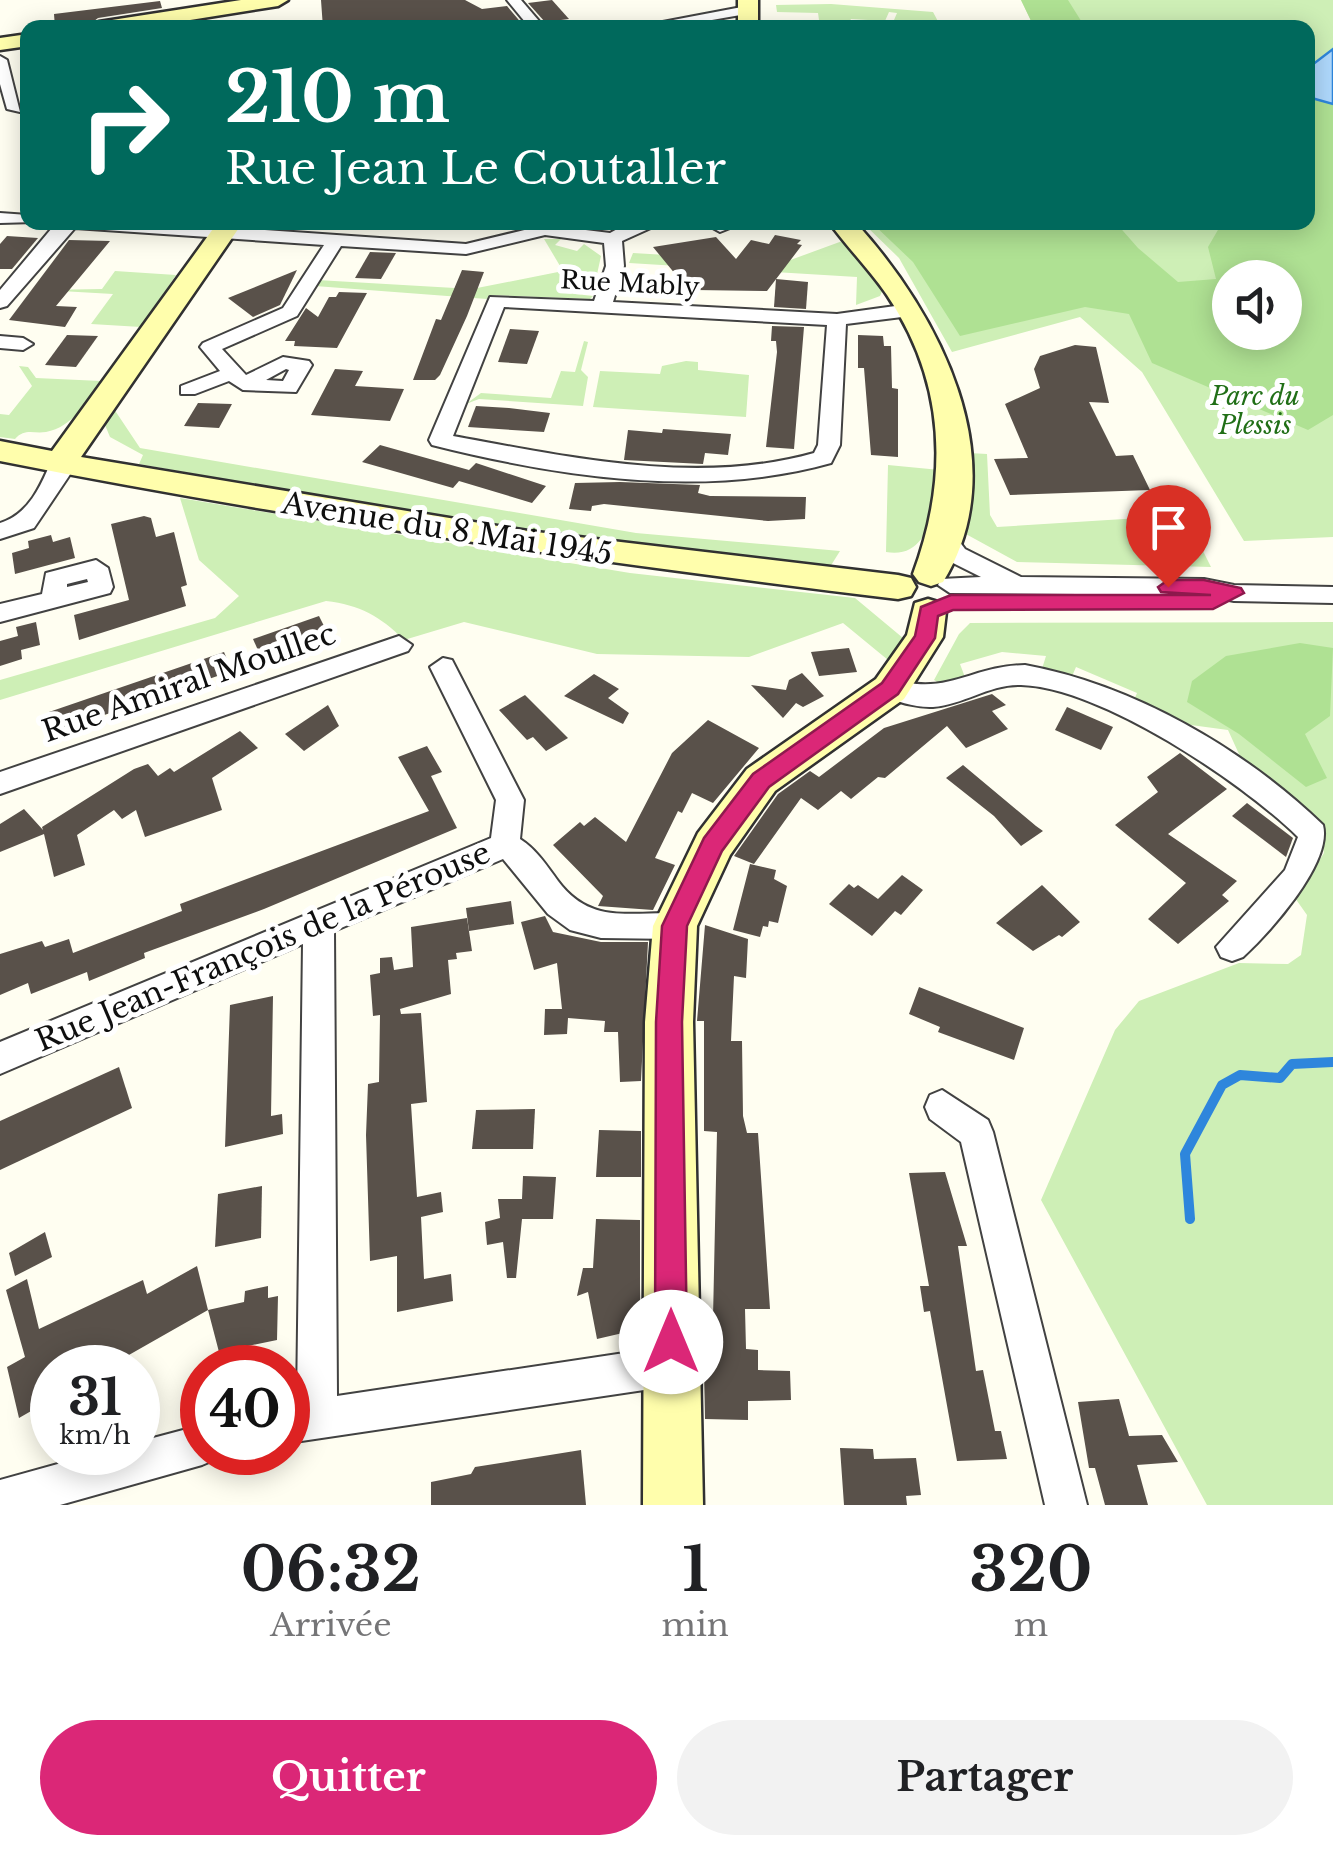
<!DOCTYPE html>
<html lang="fr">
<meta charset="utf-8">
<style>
body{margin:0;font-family:"Libre Baskerville",serif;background:#f2f2f2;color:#202124;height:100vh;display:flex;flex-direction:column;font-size:38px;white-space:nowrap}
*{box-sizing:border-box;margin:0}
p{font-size:32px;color:#757577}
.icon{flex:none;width:55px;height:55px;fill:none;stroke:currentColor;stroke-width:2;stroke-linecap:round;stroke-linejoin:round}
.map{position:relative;height:1505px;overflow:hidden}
.drawer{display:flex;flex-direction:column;background:#fff;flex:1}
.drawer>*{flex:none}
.guide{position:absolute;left:20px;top:20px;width:1295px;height:210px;border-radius:20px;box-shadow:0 5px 25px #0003;background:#00695c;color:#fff;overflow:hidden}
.controls{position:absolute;left:1212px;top:260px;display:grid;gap:20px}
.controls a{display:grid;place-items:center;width:90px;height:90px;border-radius:50%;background:#fff;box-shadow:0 5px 25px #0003;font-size:50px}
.speed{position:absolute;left:30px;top:1345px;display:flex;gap:20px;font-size:50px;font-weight:700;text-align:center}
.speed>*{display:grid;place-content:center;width:130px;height:130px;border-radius:50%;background:#fff;box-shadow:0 5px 25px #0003;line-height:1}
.speed small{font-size:25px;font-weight:400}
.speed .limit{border:15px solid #d22;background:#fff;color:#111}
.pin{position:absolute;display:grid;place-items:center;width:85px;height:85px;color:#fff;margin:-102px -42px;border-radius:50% 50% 50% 0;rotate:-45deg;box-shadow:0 0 10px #0007}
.pin .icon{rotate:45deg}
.me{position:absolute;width:110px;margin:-55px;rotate:0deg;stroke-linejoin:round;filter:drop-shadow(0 0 8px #0008)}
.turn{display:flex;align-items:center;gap:35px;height:210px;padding:0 40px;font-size:45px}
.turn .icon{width:130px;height:130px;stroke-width:2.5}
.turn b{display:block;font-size:70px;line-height:85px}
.eta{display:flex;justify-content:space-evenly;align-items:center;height:170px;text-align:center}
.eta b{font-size:60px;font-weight:700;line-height:70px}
.button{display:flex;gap:20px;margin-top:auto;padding:20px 40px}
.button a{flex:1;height:115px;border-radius:60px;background:#db2777;color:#fff;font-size:40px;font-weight:700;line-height:115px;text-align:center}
.button a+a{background:#f2f2f2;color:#202124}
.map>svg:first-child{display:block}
.green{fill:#ceefb6;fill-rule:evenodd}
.forest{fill:#afe193;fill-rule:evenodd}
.water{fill:#afd9fd;stroke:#2e86dc;stroke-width:2.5}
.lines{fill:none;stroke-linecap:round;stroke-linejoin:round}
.stream{stroke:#2e86dc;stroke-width:10}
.building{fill:#59514a}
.street-casing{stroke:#424242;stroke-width:4}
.secondary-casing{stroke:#313131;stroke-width:5}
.street{fill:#fff;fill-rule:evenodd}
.secondary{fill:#fffeac;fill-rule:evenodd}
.route{fill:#db2777;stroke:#8e194d;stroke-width:2.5}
.labels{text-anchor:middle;stroke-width:10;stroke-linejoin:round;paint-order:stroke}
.far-street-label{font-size:25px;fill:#0f0f0f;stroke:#fff}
.far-park-label{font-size:25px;font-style:italic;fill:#216f17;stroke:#fff}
.street-label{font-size:30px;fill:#0f0f0f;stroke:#fff}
</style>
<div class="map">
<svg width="1333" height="1505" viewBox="0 0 1333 1505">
<rect width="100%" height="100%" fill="#fffef1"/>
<g class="green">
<path d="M1021 0H1333V537L1244 541 1142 372 1080 317 952 352 899 258 863 223 1308 222V28L1034 27ZM1230 278H1285V332H1230Z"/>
<polygon points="831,4 933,12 941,27 891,27 897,13 889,12 885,21 851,19 847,27 820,27 818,13 777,12 776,5"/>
<polygon points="544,239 561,239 555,245 577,251 584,244 601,256 594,288 569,286 566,293 593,296 590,299 489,295 487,299 315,286 317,280 472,289 563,271"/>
<polygon points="845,240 884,287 880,296 856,305 857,277 629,263 633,253 785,262"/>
<polygon points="115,271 176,275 141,327 91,324 113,294 43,290 102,289"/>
<polygon points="584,341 588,342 581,370 588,377 583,406 479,399 466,404 481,393 551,398 561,371 575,372"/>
<polygon points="686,361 698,362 698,370 749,375 746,417 593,407 600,371 660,374 662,366"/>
<path d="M19 366 28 367 36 378 101 381C87 401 73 427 46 432 33 434 25 428 15 439L0 437V414L9 415 32 386Z"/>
<polygon points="114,409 140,448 636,533 840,551 830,567 502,528 139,464 143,455 110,437 105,425"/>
<polygon points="969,453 987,454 990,515 997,527 1172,516 1198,541 1211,567 1017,562 964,533"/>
<path d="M888 465 940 470C934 503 932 560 886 552Z"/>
<path d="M180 498 630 573 855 598 903 638 888 660 843 623 749 657 597 654 464 622 404 640C380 616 360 605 326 601L0 700V680L215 618 239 596 199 560Z"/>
<polygon points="1333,622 1333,1505 1207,1505 1041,1200 1115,1030 1139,1001 1239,963 1288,964 1301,955 1307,915 1295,898 1324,853 1319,829 1244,765 1228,730 1176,723 1131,707 1137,693 1076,667 1070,681 1041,672 1046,656 1002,652 960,664 966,680 943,685 934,680 959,634 970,623"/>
</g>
<g class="forest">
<polygon points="1021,0 1068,0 1083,24 1034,27"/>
<path d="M1308 97 1333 104V415L1308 430 1152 363 1129 314 1085 307 960 336 913 262 872 223H1116L1138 248 1178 282 1216 279 1208 247 1222 223 1308 222ZM1230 278H1285V332H1230Z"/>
<polygon points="1300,643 1333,648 1330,716 1305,734 1327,778 1306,787 1239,734 1187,702 1192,681 1226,656"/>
</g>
<polygon class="water" points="1333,49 1333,104 1308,97 1308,68"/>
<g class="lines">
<polyline class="stream" points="1190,1219 1185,1154 1222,1085 1240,1075 1280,1078 1292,1064 1333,1062"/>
</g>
<g class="building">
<polygon points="321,0 465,0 482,9 507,6 523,25 323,28"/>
<polygon points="552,0 569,19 545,22 528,3"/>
<polygon points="160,1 162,8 98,18 85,28 55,28 54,14"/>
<polygon points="775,235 801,240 797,244 802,245 767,291 695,290 695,287 685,286 653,247 716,237 736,259 751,240 769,244"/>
<polygon points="7,236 38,238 12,269 0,269 0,244"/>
<polygon points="69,240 110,241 56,306 77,307 65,327 9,320"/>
<polygon points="370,252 396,253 381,279 355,278"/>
<polygon points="297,270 280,305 253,317 228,298"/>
<polygon points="462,270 484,272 467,316 440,375 435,380 413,380 436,319 441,320"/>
<polygon points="776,279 808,282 806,309 774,307"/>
<polygon points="339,292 367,293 337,348 294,346 295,341 285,341 306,308 318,317 329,297 336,297"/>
<polygon points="772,326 804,327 794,449 766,447 777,352 776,341 771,341"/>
<polygon points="510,329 539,331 527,364 498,362"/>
<polygon points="67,335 98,336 76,367 45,365"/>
<polygon points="858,335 883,336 884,346 891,346 892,388 898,389 898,457 871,455 864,368 858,368"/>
<polygon points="1075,345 1096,347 1109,403 1089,402 1116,456 1133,455 1150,490 1010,495 994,459 1028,458 1005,404 1040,388 1034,369 1040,356"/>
<polygon points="335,369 363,371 355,386 404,389 390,421 311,415"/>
<polygon points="198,403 232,404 219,428 184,426"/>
<polygon points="476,406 509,408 550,413 544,432 468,427"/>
<polygon points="663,429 731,434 728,455 705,453 703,464 624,460 628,430 662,433"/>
<polygon points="380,445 469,470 466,473 476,463 546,486 532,503 459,481 453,488 362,462"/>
<polygon points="620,482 700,485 698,493 710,496 806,497 805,519 768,521 604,504 592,506 591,511 569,509 575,483"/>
<polygon points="144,516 151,518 156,537 174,532 187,585 181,587 186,606 79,640 74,615 129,600 111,524"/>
<polygon points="51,535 53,542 70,537 75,558 15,574 12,553 29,548 28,541"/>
<polygon points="319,616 329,636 262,659 253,639"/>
<polygon points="36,622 40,645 21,650 22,659 0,666 0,641 18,636 16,627"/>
<polygon points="849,648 857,672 819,676 811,652"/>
<polygon points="224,652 232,671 55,732 49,712"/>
<polygon points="802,673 824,696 803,707 796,703 783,718 751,685 786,690 789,680"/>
<polygon points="594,674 619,689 608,698 629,713 623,724 564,696"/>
<polygon points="992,694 1006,705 992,711 1008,729 966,748 947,726 885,778 878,777 851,799 841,791 818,810 801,798 754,864 734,856 778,794 810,771 819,777 884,728"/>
<polygon points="525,695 568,738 546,751 533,737 527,740 499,710"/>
<polygon points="328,705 339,726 304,751 285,734"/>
<polygon points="1067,707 1113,727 1101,750 1055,730"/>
<polygon points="708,720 759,748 713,803 692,793 682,813 678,811 655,858 675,865 653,910 598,906 603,896 553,845 580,822 584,826 595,817 626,842 672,753"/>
<polygon points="240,731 258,748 212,778 222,810 145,837 136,810 122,819 114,810 77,835 85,865 54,877 44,834 0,852 0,824 24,809 43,830 42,827 134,769 148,764 158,776 170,768 174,772"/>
<polygon points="427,746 442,772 431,776 457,828 264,909 144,953 145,958 89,981 87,972 31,994 28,983 0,995 0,954 42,941 45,947 69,939 73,953 182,911 180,904 429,811 398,757"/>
<polygon points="1180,753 1227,789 1168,834 1237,881 1222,895 1229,901 1178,944 1148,919 1186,883 1115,825 1158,792 1147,777"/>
<polygon points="963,765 1036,826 1043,831 1021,846 994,816 946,778"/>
<polygon points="1247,803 1293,838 1286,857 1232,816"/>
<polygon points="750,864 776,870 774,879 787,886 778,923 769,921 768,927 763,926 760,937 733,930"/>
<polygon points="902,875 923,890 901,915 895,911 872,936 829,904 849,884 854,888 858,885 878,899"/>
<polygon points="1042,885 1080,922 1062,937 1059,935 1033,951 996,923"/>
<polygon points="511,901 514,924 469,931 466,908"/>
<polygon points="545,916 553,932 601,942 648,942 641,1081 620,1082 618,1032 604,1032 605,1021 568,1018 567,1034 544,1035 545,1009 562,1009 557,963 534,970 521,922"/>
<polygon points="467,918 472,951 456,953 457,959 448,960 451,994 400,1009 401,1014 421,1013 427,1102 411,1104 417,1197 441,1192 443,1212 421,1217 424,1279 451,1274 453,1301 397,1312 397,1256 370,1261 366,1135 368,1084 379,1082 380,1015 373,1016 370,975 380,973 380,958 392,957 394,970 413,967 411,927"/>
<polygon points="705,925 748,939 746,978 734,976 731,1041 742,1041 743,1116 747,1133 758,1133 770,1309 745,1309 746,1349 758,1350 758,1370 790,1371 791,1400 748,1401 748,1420 705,1419 703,1317 713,1318 717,1132 704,1131 704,1021 697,1021"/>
<polygon points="919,987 1024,1028 1014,1060 938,1032 940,1027 909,1014"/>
<polygon points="273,996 271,1116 282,1114 283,1134 225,1147 230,1005"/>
<polygon points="119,1067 132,1108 0,1170 0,1121"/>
<polygon points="535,1109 533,1149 472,1149 476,1110"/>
<polygon points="599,1130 641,1131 641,1177 596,1177"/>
<polygon points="945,1172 967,1246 958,1246 976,1371 983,1370 995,1431 1001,1431 1007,1459 957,1461 930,1311 924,1312 920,1286 929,1286 909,1173"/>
<polygon points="523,1176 556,1177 553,1219 522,1219 516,1278 507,1278 503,1242 487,1245 485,1222 500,1218 498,1199 522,1199"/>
<polygon points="262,1186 261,1238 215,1247 218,1194"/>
<polygon points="596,1219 640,1220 640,1329 597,1339 588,1292 577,1296 583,1268 593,1268"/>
<polygon points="45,1232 52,1257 15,1276 9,1253"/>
<polygon points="197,1266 208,1310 106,1368 52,1368 52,1399 19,1418 7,1367 25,1357 6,1290 27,1279 39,1329 143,1280 147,1294"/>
<polygon points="268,1286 268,1298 278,1296 277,1340 219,1352 208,1310 244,1302 245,1291"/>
<polygon points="1119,1399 1129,1436 1162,1435 1178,1462 1137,1465 1148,1505 1105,1505 1095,1468 1089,1468 1078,1402"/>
<polygon points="840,1448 873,1449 874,1459 916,1458 921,1495 906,1496 907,1505 844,1505"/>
<polygon points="581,1450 586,1505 431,1505 431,1482 471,1474 475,1467"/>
</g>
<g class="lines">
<g class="street-casing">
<g id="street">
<polygon points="507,0 521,0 545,28 530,28"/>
<polygon points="747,6 752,13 666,28 631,28"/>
<polygon points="0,56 7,60 20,112 7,109 0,84"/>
<polygon points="0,213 28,215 28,222 35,222 0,223"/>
<path d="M57 222H151L466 244 545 225 610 233 630 222H664L622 241 624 266 613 302 837 314 910 304 920 310 910 316 846 324 840 445 831 463C703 499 559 477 432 445L429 440 490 297 594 301 606 266 604 243 545 235 466 254 341 246 297 316 222 349 246 375 283 357 309 361 312 365 296 392 243 390 229 381 195 394H181V386L220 371 200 347 203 343 283 308 324 245 75 228 7 306 0 308V290ZM504 307 827 325 818 445 814 453C697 486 570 457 453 436ZM289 370 283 381 266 380 286 369Z"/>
<polygon points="702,222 745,222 720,232"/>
<polygon points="0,336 23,338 33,344 23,350 0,348"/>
<path d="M61 455 72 462 71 473 34 528 0 539V523C30 514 42 483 53 457Z"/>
<polygon points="945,530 953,533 965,549 1021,577 1204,579 1234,585 1333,587 1333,603 1234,601 1204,595 950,593 938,585 941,579 981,577 949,561 933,538"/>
<path d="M96 560 108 568 113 587 110 593 0 622V604L42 594 46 573ZM87 579 88 582 67 587V584Z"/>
<polygon points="399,636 412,645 408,651 0,794 0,772"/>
<path d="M443 658 452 660 524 800 520 839C537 850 547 866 558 881 590 924 628 912 675 913L686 917 690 926 686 935 675 939 601 938 570 930 548 914 503 859 334 931 337 1396 671 1346 685 1352 691 1366 685 1380 671 1386 288 1443V1403L297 1402 303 944 0 1074V1042L491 838 496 800 430 667Z"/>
<path d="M1025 665C1134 685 1244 749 1323 825 1333 863 1269 933 1243 957L1232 961 1221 957 1216 947 1285 870 1298 837C1242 782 1100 687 1021 685 990 684 963 705 933 707 915 708 897 701 881 696L877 689 890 679C951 696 969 666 1025 665Z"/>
<polygon points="942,1090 988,1120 993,1132 1087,1505 1045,1505 961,1142 930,1119 925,1107 930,1095"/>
<polygon points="202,1425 202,1452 219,1452 216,1459 202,1465 60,1505 0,1505 0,1480 101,1452 138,1452 138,1442"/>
</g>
</g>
<g class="secondary-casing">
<g id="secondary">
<polygon points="241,0 288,0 278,6 140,28 89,28 99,22"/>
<rect x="738" y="0" width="20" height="28"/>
<polygon points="28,34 28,46 0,50 0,38"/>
<path d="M218 222H243L81 457 528 531 898 575 911 578 916 587 911 596 898 599C597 562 298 520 0 461V441L52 451Z"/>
<path d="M829 222H855C939 313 1017 462 943 582L931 586 919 582 913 574C949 477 946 383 887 295 869 269 847 247 829 222Z"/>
<polygon points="928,599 941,603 946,612 943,637 904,699 775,791 730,855 697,926 693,1022 703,1505 643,1505 645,1022 653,926 698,833 747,769 876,679 907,635 915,603"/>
</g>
</g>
<use href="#street" class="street"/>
<use href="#secondary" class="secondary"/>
</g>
<polygon class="route" points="1168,580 1204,580 1241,588 1244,593 1213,609 953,610 938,616 935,638 898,694 769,787 722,851 687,926 682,1022 687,1342 682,1353 671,1358 660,1353 655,1342 656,1022 662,926 704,838 753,774 882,683 915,636 921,607 951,595 1211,595 1161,592 1158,587"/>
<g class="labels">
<g class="far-street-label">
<text transform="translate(630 283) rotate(3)" y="9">Rue Mably</text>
</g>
<g class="far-park-label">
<text x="1255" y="405">Parc du<tspan x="1255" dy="29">Plessis</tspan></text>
</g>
<g class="street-label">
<text transform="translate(447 529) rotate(9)" y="10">Avenue du 8 Mai 1945</text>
<text transform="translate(189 683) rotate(-19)" y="10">Rue Amiral Moullec</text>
<text transform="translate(263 947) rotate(-23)" y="10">Rue Jean-François de la Pérouse</text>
</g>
</g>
</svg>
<div class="controls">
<a><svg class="icon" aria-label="sound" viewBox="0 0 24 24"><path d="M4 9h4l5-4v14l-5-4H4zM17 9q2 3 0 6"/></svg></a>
</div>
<div class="speed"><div>31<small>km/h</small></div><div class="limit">40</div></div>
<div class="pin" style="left:1168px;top:587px;background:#d93025"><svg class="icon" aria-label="arrive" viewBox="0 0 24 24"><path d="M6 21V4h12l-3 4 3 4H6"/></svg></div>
<svg class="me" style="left:671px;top:1342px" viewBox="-20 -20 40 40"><circle r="19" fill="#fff"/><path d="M0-13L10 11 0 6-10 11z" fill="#db2777"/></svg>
<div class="guide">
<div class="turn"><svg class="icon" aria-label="right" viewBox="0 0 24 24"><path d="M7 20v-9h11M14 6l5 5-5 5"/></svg><div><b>210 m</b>Rue Jean Le Coutaller</div></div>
</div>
</div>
<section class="drawer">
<div class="eta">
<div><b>06:32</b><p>Arrivée</p></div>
<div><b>1</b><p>min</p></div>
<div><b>320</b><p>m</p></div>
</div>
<div class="button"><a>Quitter</a><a>Partager</a></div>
</section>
